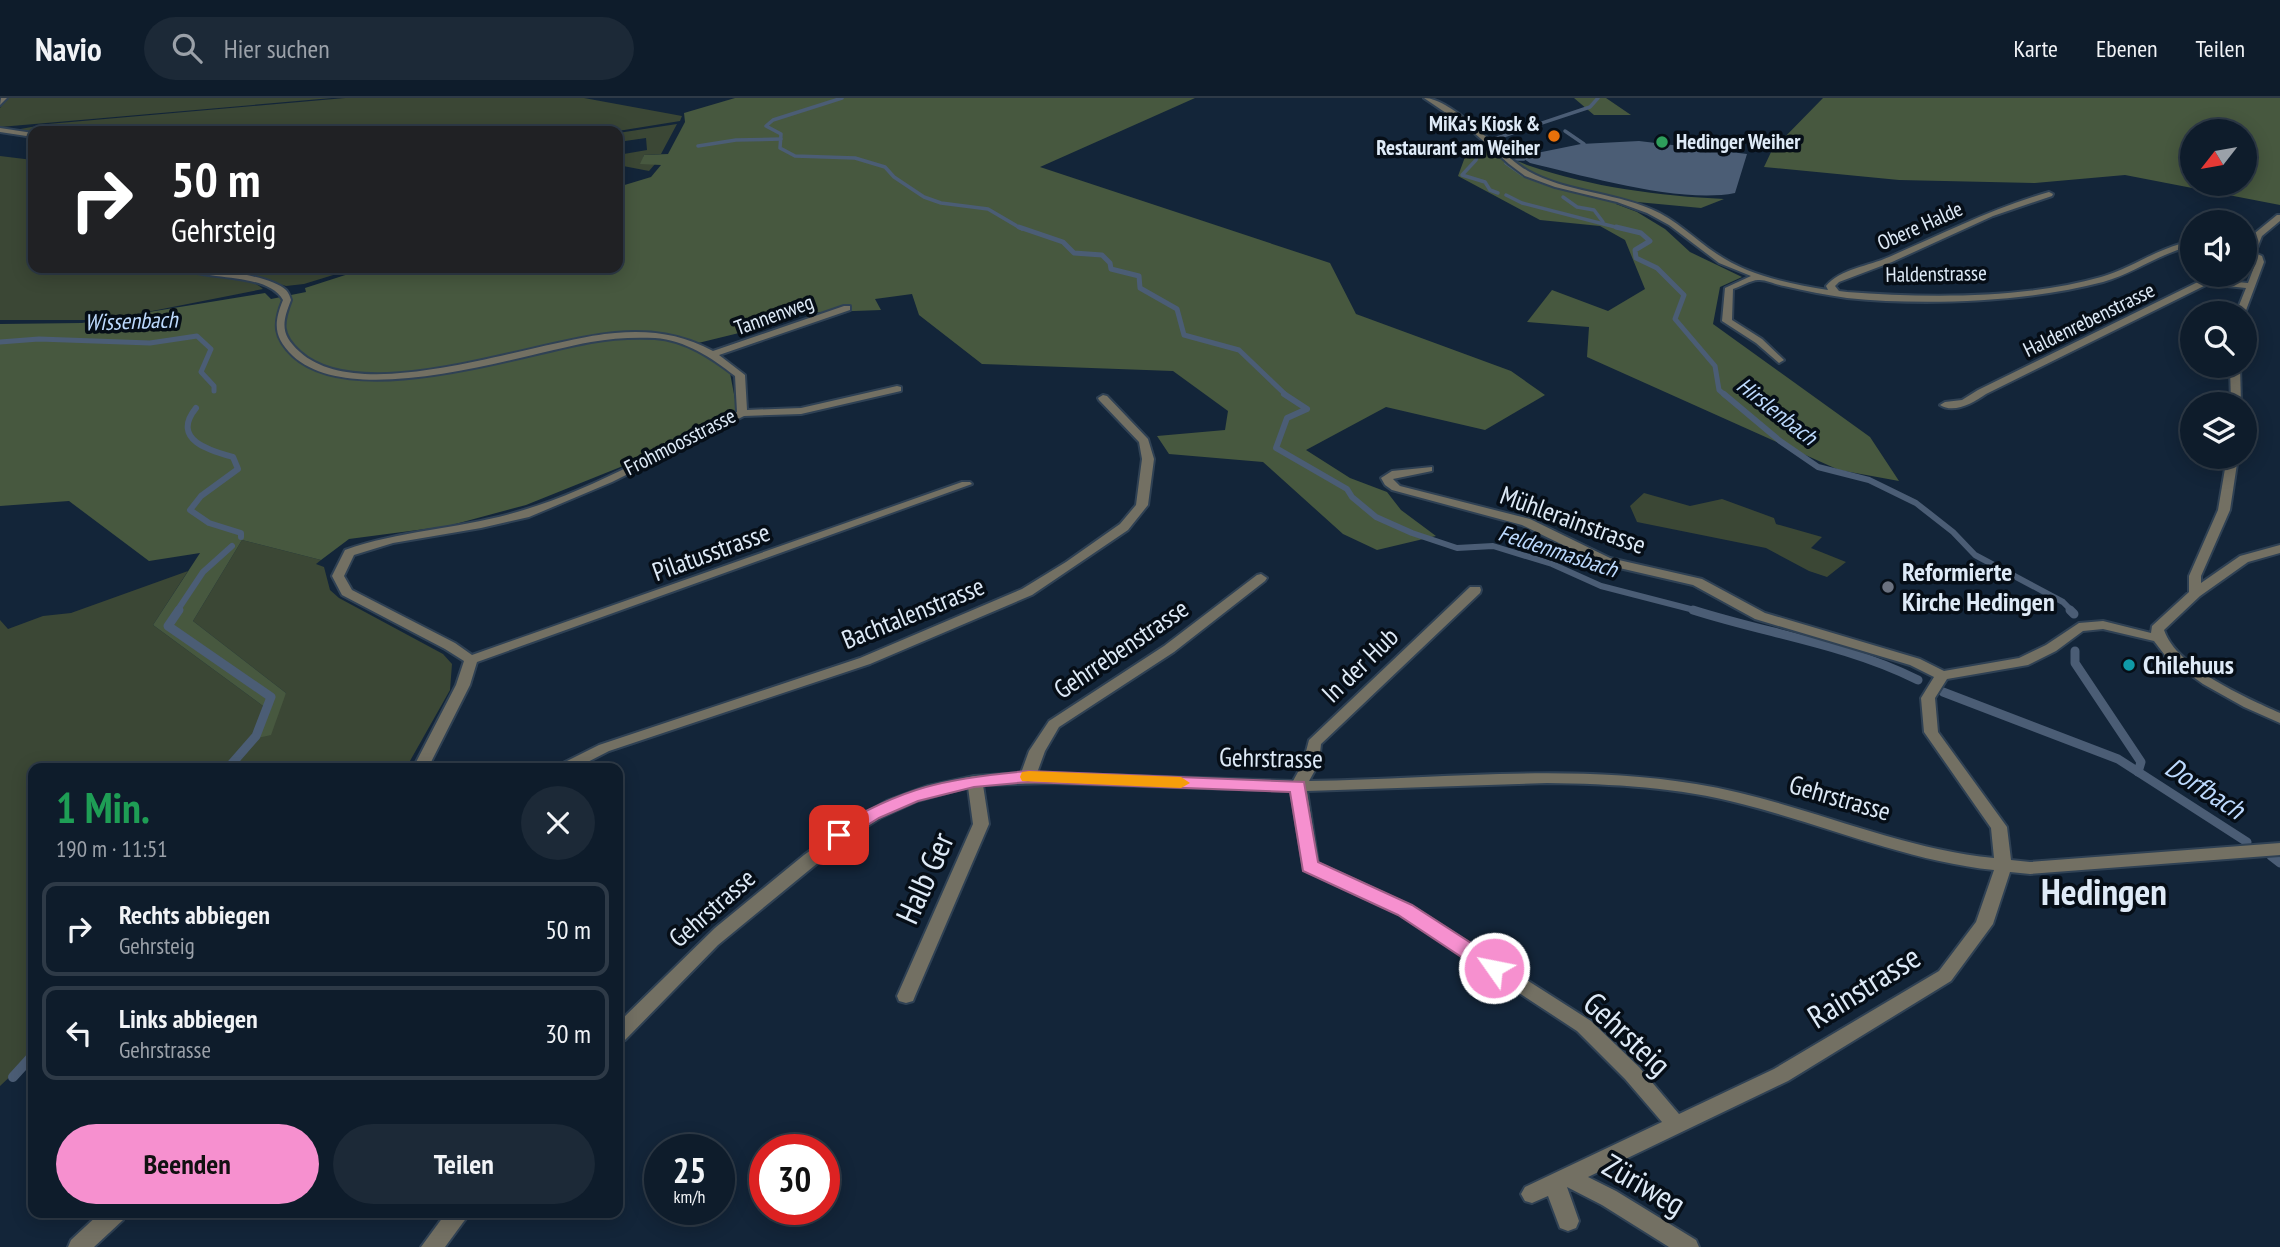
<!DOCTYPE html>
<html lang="de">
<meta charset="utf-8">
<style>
body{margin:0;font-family:"PT Sans Narrow",sans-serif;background:#1c2937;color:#f1f3f6;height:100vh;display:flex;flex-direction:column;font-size:26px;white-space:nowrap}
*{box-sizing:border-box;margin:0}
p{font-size:23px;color:#9ba1a9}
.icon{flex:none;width:38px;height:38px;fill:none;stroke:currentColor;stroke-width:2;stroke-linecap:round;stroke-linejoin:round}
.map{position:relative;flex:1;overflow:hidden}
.details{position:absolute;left:28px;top:665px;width:595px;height:455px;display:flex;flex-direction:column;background:#0e1c2b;border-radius:14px;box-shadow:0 4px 18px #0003,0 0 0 2px #2e3a47}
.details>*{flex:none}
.top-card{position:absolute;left:28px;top:28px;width:595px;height:147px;border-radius:14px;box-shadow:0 4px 18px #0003,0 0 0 2px #2e3a47;background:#202124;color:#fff;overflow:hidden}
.needle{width:46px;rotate:239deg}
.fabs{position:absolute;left:2180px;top:21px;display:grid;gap:14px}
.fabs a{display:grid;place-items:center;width:77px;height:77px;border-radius:50%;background:#0e1c2b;box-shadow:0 4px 18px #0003,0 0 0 2px #2e3a47;font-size:35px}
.speed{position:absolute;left:644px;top:1036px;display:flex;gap:14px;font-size:35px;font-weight:700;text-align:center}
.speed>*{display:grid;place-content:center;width:91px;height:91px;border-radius:50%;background:#0e1c2b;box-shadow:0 4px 18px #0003,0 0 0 2px #2e3a47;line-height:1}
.speed small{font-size:18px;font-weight:400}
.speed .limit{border:10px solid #d22;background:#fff;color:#111}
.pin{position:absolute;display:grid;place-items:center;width:60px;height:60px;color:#fff;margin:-30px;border-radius:14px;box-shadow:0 4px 10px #0006}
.me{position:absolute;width:77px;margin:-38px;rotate:303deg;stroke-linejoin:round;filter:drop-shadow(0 0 5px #0008)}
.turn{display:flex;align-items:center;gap:24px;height:147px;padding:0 28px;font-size:32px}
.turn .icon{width:91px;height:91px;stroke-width:2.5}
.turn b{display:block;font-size:49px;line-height:60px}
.round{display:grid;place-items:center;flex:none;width:74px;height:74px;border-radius:37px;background:#1c2937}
.overview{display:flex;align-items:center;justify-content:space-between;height:119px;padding:0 28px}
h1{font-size:42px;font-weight:800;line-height:52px;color:#1e9e55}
.cta{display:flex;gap:14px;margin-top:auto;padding:14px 28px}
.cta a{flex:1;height:80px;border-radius:42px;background:#f690cf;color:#111;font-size:28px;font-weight:800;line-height:80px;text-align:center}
.cta a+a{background:#1c2937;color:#f1f3f6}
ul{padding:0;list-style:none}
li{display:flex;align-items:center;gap:21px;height:94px;margin:0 14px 10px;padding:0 14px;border:4px solid #2e3a47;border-radius:14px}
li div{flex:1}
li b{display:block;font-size:26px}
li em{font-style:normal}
header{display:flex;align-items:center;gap:42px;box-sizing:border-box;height:98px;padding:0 35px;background:#0e1c2b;border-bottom:2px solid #2e3a47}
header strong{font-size:33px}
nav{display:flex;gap:38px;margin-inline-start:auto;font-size:24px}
.search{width:490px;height:63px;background:#1c2937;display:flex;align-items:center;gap:18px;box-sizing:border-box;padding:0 24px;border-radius:38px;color:#9ba1a9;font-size:26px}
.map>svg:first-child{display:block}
.green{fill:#3b4735}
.forest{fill:#47583f;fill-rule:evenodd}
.water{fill:#4b5d75}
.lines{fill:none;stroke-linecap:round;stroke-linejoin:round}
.stream-far4{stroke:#4b5d75;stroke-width:3.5}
.stream-far3{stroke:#4b5d75;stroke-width:5}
.stream-far2{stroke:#4b5d75;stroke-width:6}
.stream-far1{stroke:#4b5d75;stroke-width:9}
.stream{stroke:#4b5d75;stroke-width:10}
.minor-casing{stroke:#2f4154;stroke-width:4}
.minor{fill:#737063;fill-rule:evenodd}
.route{fill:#f690cf;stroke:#a05e87;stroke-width:2}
.slow{fill:#f59e0b}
.food-dot{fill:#e8710a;stroke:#060e17;stroke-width:2.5}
.leisure-dot{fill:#2e9e5b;stroke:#060e17;stroke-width:2.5}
.worship-dot{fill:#6b7280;stroke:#060e17;stroke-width:2.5}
.culture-dot{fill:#0f9aa8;stroke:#060e17;stroke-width:2.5}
.labels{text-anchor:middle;stroke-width:7;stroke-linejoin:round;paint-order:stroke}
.far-poi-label{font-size:21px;font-weight:bold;fill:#deeaf7;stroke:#060e17;text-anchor:end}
.far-street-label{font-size:21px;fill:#deeaf7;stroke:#060e17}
.far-water-label{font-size:23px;font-style:italic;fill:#bddafe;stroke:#060e17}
.street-label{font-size:26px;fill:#deeaf7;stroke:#060e17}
.poi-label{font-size:26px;font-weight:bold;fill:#deeaf7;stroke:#060e17;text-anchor:start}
.water-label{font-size:28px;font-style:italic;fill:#bddafe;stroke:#060e17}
.near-street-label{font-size:32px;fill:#deeaf7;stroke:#060e17}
.near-quarter-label{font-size:37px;font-weight:bold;fill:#deeaf7;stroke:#060e17}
</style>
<header>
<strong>Navio</strong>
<div class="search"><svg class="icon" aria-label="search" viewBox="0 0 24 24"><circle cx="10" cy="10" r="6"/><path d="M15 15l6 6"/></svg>Hier suchen</div>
<nav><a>Karte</a><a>Ebenen</a><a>Teilen</a></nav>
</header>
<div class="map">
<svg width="2280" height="1149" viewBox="0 0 2280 1149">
<rect width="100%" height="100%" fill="#132539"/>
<g class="green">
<polygon points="7,0 332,0 0,29 0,10"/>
<polygon points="345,0 584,0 682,18 680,23 618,33 171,33 173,26 105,33 33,35 15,32 48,26"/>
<polygon points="677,26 661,56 644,57 641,66 655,66 649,73 618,67 618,57 647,52 646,40 618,44 618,35"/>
<path d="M0 58 33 62V170C75 170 237 165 263 191L132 217 85 222H0Z"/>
<polygon points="205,170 356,170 304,186 286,188 251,177"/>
<polygon points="1644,395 1690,408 1722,401 1774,420 1776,426 1822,439 1811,450 1846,464 1827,479 1809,473 1766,450 1637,424 1630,408"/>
<polygon points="242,442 321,462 316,466 324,469 330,492 339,500 443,556 452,566 450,592 406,670 33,670 33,957 0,988 0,522 8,531 43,518 71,515 188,473 153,527 263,608 253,640 286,595 193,523"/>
</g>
<g class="forest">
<polygon points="735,0 1195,0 1040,69 1330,165 1356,216 1511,273 1545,297 1485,332 1386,309 1306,352 1350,380 1387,394 1401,412 1436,438 1377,452 1343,436 1263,364 1169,356 1157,338 1225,332 1228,313 1173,273 982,266 919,217 912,196 875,201 881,212 801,215 739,235 690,247 730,275 737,312 623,368 526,407 448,428 349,441 321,462 242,442 193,523 286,595 271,637 253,641 263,608 153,527 200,455 149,463 69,403 0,408 0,226 82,225 265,195 271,201 306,194 305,190 367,170 618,170 618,89 651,79 661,67 640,66 644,57 668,56 685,24 684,15"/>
<polygon points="1574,0 1606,0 1631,17 1594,17"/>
<path d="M1823 0H2280V107L2125 77 2035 85 1899 82 1764 69 1772 52ZM2193 33H2245V86H2193Z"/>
<path d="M1480 47C1497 54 1514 62 1530 68 1591 89 1660 98 1724 101L1701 110 1637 104 1616 106 1637 114 1665 131 1690 154 1742 179 1720 189 1713 226 1870 339 1899 383 1839 372 1587 259 1589 229 1527 224 1552 192 1608 213 1645 191 1625 142 1600 128 1540 122 1458 78 1469 48Z"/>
</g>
<path class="water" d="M1639 43 1747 56 1735 95C1681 106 1585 78 1530 65L1524 61 1527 57 1581 46Z"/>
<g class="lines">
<g class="stream-far4">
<polyline points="842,0 773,22 766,28 781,36 780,50 795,58 855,60 885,69 894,79 924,99 941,105 988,111 1022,131"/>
<polyline points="1565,33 1584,46"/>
<polyline points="1494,41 1590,9 1598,0"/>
<polyline points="1482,43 1476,62 1462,77 1485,84 1490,92 1498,95"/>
<polyline points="698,48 736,42 781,41"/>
<polyline points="1514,61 1524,61"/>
<polyline points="1506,65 1523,77 1544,85"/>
<polyline points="1506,97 1522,105 1623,131"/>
<polyline points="1563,99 1577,109 1594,112 1603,124"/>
</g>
<g class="stream-far3">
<polyline points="1019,129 1063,144 1074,155 1102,157 1110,165 1111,171 1139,178 1140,190 1177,211 1184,237 1239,252 1287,298"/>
<polyline points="1616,129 1641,135 1650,143 1635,152 1636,160 1657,170 1684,197 1675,221 1715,268 1719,292 1726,298"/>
<polyline points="0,244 39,241 150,245 197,238 211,251 201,274 214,288 214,293"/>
</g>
<g class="stream-far2">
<polyline points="1284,296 1307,311 1287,320 1276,350 1347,391 1352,399 1376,419 1412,435 1457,450 1493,448 1552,466 1601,488 1698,513"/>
<polyline points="1724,296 1780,343 1818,369 1869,382 1916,405 1953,434 1975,457 2063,504 2072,513"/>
<path d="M196 310C170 342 211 353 233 359L238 371 201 398 190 412 209 425 241 435V439"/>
<polyline points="177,513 203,474 232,448"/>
</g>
<g class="stream-far1">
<polyline points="179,512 168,528 271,599 256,638 228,670"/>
<path d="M1693 512C1768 536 1846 546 1918 582"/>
<polyline points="2070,512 2074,516"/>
<polyline points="2075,553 2075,565 2141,664 2138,674"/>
<polyline points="1943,594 2118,661 2247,744"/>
<polyline points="2271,758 2280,765"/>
</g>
<polyline class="stream" points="13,979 33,957"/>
<g class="minor-casing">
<g id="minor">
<polygon points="7,0 0,7 1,0"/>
<path d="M1424 0C1454 0 1501 58 1528 73 1566 94 1611 94 1651 111 1676 121 1694 141 1717 156 1749 178 1791 186 1828 192L1826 188C1840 171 1869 168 1889 159 1942 136 1993 110 2049 94L2053 96 2052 98 1993 118 1892 164 1839 184 1835 188 1839 193 1847 194C1927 200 2024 201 2101 179 2129 171 2152 154 2180 146L2193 144V148C2161 154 2135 175 2103 184 2027 204 1926 208 1847 200 1826 197 1805 193 1784 188 1777 187 1765 181 1758 182 1751 182 1740 189 1733 191L1732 222 1762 241 1784 262 1779 265 1756 245 1722 223 1725 190 1751 178 1719 165 1669 127 1647 115 1617 104 1555 89 1525 78 1509 66 1471 32Z"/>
<polygon points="0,30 33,35 33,39 0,34"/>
<path d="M2277 117H2280V123L2262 138 2255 155 2262 158 2264 164 2245 215H2236L2246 190 2208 186 1986 296C1973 305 1954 316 1940 307L1945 304 1962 302 1978 292 2204 181 2248 185 2256 164 2255 161 2245 156V151L2249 152 2255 135Z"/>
<path d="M183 170C205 169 270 177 286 192 289 195 290 199 291 202 282 225 280 236 300 254 363 311 537 241 615 235 651 232 681 236 713 253L844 208H850V212L719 257 745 277 747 312 801 310 897 288 901 289V293L801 316 744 318 612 384 529 419 481 430 393 445 354 457 344 478 352 492 455 545 472 557 962 384H970L972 386 477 564 470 587 428 670H413L456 587 464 563 445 551 342 497 332 478 345 452C401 432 460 431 517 414 594 392 665 348 737 314L735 278C712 260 685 242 655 240 634 239 612 240 591 244 519 257 353 313 293 258 274 240 273 226 283 202 267 174 206 183 183 170Z"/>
<polygon points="2230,268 2240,268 2241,306 2231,306"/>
<polygon points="1103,297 1107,298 1148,341 1154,361 1148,407 1128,432 1032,497 870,566 609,653 576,670 557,670 559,667 599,647 860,560 1022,491 1066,464 1120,426 1136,407 1142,361 1139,344 1099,302 1098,300"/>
<path d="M2227 359H2238L2230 412 2201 478V485L2240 458 2280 447V455L2248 464 2200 498 2164 532C2177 570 2245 599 2280 615V625L2244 609 2203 586 2167 560 2154 543 2103 531 2083 533 2056 553 2028 567 1947 581 1935 600 1938 634 2007 729 2011 762 2030 764 2280 745V757L2030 776 2010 774 1993 826 1951 883 1788 983 1588 1079 1616 1093 1696 1142 1699 1149H1669L1602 1107 1567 1089 1579 1123 1576 1130 1568 1133 1560 1130 1548 1098 1532 1105 1525 1103 1521 1096 1525 1089 1662 1024 1625 981 1577 933 1399 816 1304 772 1291 693 1051 685 983 687 989 726 915 898 913 903 906 905 899 903 897 898 973 726 968 689 917 703 880 720 847 741 718 847 625 942 618 944V925L715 830 804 757 852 723 887 703 928 688 974 678 1021 675 1029 653 1049 623 1164 548 1257 477 1261 476 1267 480 1265 483 1174 554 1059 629 1045 653 1037 675 1293 683 1303 665 1309 642 1470 489H1480L1481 492 1480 495 1321 646 1319 665 1309 683C1438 681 1567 665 1696 686 1797 702 1892 750 1994 760L1991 730 1924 634 1921 600 1934 579 1910 567 1755 521 1693 487 1602 466 1522 427 1392 392 1385 387 1381 380 1392 373 1432 369V373L1393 381 1400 388 1530 421 1610 460 1702 481 1765 515 1920 561 1944 573 2019 560 2046 547 2079 525 2103 523 2151 535 2152 528 2189 494V478L2218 412ZM1547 685C1613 686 1678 689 1742 706 1825 727 1908 763 1994 772L1976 824 1939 873 1774 971 1679 1016 1639 969 1591 923 1411 808 1318 765 1307 693Z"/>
<polygon points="100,1115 126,1115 123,1122 94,1149 68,1149 71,1142"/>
<polygon points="446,1115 470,1115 445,1149 421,1149"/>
</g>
</g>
<use href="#minor" class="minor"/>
</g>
<path class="route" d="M1028 673 1304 684 1318 764 1412 807 1502 865 1505 870 1502 876 1494 878 1487 876 1398 817 1303 773 1290 694 1028 684 974 689 918 703 879 720 845 741H832L830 737 832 732C903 689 946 680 1028 673Z"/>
<polygon class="slow" points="1029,673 1181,679 1190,685 1181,690 1022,683 1020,679 1022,674"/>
<circle class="food-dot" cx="1554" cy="38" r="7"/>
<circle class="leisure-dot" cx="1662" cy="44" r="7"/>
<circle class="worship-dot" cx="1888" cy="489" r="7"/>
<circle class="culture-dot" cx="2129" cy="567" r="7"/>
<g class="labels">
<g class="far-poi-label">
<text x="1540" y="33">MiKa's Kiosk &amp;<tspan x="1540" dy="24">Restaurant am Weiher</tspan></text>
<text x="1676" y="51" text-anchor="start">Hedinger Weiher</text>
</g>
<g class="far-street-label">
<text transform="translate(1920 128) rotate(-24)" y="7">Obere Halde</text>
<text transform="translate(1936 176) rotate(-1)" y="7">Haldenstrasse</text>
<text transform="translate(774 217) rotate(-20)" y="7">Tannenweg</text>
<text transform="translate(2089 222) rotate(-26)" y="7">Haldenrebenstrasse</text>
<text transform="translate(680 344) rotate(-27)" y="7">Frohmoosstrasse</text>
</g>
<g class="far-water-label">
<text transform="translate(131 223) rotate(-2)" y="8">Wissenbach</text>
<text transform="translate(1777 313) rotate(38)" y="8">Hirslenbach</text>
<text transform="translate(1558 453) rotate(18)" y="8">Feldenmasbach</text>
</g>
<g class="street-label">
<text transform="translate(1573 422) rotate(20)" y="9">Mühlerainstrasse</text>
<text transform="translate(711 454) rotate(-20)" y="9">Pilatusstrasse</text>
<text transform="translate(913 515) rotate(-22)" y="9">Bachtalenstrasse</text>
<text transform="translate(1121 551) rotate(-34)" y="9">Gehrrebenstrasse</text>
<text transform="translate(1360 567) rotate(-44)" y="9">In der Hub</text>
<text transform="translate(1271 660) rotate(1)" y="9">Gehrstrasse</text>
<text transform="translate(1840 700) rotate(16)" y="9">Gehrstrasse</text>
<text transform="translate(712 810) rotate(-41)" y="9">Gehrstrasse</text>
</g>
<g class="poi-label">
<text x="1902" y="483">Reformierte<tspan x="1902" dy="30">Kirche Hedingen</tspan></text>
<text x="2143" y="576">Chilehuus</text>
</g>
<g class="water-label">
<text transform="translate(2205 690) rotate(33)" y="10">Dorfbach</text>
</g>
<g class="near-street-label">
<text transform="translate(925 780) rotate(-66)" y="11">Halb Ger</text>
<text transform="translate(1864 889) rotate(-32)" y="11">Rainstrasse</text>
<text transform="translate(1627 936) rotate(43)" y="11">Gehrsteig</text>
<text transform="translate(1644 1087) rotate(30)" y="11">Züriweg</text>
</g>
<g class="near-quarter-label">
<text x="2104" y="807">Hedingen</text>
</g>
</g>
</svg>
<div class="fabs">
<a><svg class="needle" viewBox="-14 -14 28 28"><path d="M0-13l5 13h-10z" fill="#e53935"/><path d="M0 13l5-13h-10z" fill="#9ba1a9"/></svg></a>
<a><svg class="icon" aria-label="sound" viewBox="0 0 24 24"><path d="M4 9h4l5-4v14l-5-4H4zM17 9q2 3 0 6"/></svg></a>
<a><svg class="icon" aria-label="search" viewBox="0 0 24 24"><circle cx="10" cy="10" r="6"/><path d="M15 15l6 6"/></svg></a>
<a><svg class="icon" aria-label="layers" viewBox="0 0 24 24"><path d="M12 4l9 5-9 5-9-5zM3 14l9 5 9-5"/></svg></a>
</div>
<div class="speed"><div>25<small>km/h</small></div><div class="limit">30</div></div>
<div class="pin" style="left:839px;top:737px;background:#d93025"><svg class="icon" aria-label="arrive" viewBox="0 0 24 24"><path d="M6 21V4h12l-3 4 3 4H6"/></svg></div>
<svg class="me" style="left:1494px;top:870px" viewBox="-20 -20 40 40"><circle r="17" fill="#f690cf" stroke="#fff" stroke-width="3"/><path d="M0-11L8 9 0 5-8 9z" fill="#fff"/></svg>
<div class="top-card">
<div class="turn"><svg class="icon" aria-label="right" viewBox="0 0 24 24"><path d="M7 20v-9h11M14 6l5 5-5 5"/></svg><div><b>50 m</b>Gehrsteig</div></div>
</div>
<section class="details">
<div class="overview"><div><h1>1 Min.</h1><p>190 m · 11:51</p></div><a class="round"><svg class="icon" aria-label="close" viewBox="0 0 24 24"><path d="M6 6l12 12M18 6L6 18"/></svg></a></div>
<ul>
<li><svg class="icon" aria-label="right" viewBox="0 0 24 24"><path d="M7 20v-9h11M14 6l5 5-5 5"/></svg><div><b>Rechts abbiegen</b><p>Gehrsteig</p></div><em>50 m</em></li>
<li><svg class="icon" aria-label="left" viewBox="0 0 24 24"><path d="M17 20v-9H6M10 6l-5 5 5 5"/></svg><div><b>Links abbiegen</b><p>Gehrstrasse</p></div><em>30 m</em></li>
</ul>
<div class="cta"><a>Beenden</a><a>Teilen</a></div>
</section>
</div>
